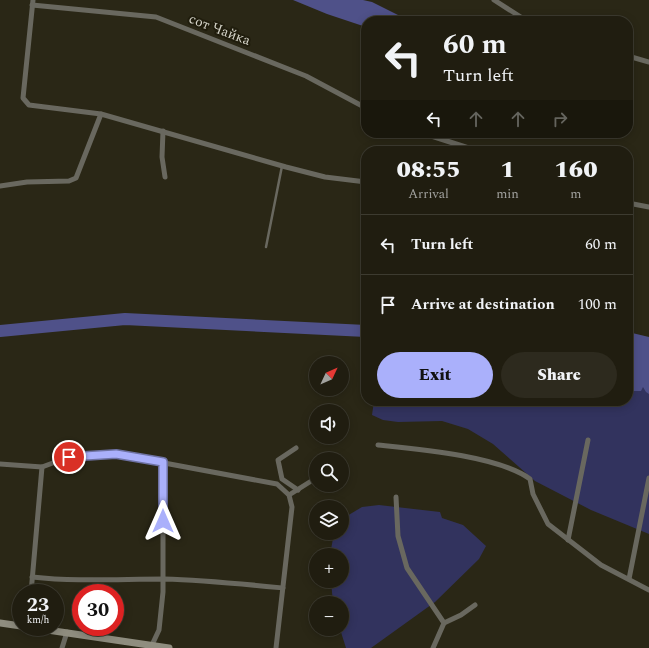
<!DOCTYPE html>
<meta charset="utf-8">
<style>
body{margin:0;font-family:Spectral,serif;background:#2d2a1e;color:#f1f3f6;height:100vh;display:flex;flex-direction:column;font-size:15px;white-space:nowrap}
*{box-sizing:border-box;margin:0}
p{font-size:13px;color:#a2a29f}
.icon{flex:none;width:22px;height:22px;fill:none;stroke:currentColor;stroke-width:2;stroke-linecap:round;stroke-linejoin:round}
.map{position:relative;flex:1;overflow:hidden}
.drawer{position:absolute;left:361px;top:146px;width:272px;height:260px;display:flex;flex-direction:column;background:#201d10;border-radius:16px;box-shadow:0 2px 10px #0003,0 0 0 1px #3d3b30}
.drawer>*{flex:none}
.hud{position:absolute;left:361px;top:16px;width:272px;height:122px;border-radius:16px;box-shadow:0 2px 10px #0003,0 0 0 1px #3d3b30;background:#201d10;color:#f1f3f6;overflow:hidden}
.needle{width:26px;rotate:46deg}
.tools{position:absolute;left:309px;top:356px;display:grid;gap:8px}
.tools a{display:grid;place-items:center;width:40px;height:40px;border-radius:50%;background:#201d10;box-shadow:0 2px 10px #0003,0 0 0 1px #3d3b30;font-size:20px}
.speed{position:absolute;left:12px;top:584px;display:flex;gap:8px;font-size:20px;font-weight:700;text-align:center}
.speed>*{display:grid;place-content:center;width:52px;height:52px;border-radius:50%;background:#201d10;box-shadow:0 2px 10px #0003,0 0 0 1px #3d3b30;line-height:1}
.speed small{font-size:10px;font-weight:400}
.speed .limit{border:6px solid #d22;background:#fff;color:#111}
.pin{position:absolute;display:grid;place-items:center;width:34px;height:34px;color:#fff;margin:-17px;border:2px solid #fff;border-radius:50%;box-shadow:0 1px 4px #0007}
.me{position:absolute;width:44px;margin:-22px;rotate:0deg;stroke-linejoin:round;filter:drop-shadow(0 0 3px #0008)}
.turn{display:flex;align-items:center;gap:14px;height:84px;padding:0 16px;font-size:18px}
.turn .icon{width:52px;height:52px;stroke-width:2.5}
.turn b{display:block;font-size:28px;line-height:34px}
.lanes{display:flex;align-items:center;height:38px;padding:0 16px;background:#0003;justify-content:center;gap:20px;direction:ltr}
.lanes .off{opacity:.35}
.eta{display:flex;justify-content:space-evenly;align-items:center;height:68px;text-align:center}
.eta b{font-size:24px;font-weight:800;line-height:28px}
.button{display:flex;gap:8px;margin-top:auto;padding:8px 16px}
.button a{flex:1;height:46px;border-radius:24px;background:#aab0fb;color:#111;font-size:16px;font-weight:800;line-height:46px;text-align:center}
.button a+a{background:#2d2a1e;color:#f1f3f6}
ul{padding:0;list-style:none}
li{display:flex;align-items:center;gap:12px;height:60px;padding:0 16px;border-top:1px solid #3d3b30}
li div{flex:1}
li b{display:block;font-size:15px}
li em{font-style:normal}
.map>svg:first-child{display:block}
.green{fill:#32335e}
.water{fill:#4f5189}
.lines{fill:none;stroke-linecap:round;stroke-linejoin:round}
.river{stroke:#4f5189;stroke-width:12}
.lane{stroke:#69685f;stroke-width:2.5}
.street{stroke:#69685f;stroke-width:5}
.secondary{stroke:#8f8d7f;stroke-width:7}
.route-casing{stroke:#6e72a3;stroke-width:10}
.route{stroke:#aab0fb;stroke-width:7}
.labels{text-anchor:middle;stroke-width:4;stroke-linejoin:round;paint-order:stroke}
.street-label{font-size:14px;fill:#d6d5ca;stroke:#201d0d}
</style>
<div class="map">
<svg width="649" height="648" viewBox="0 0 649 648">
<rect width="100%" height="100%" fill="#2a2716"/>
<g class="green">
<polygon points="628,374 649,385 649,534 591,510 535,481 493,444 468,429 442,421 398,422 383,420 372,415 374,401 628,401"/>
<polygon points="379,505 440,512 442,518 463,525 486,546 479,559 435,602 371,648 346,648 340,629 342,629 342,603 333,603 331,581 342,581 342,555 330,555 334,533 342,533 342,519 362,507"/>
</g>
<g class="water">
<polygon points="293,0 363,0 372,2 410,21 366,21 366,27 327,14"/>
<polygon points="628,332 649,337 649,394 646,392 643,387 641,391 632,391 628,386"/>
</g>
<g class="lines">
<polyline class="river" points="0,331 125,319 366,331"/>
<polyline class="lane" points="266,247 282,166"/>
<g class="street">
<polyline points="33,0 23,98 29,105 101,114 286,167 325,177 366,182"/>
<polyline points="494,0 527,21"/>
<polyline points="32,5 156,17 306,76 366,108"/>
<polyline points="628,56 649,62"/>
<polyline points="163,131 162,157 165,177"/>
<polyline points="422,133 478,151"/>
<polyline points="0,186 27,182 69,181 76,178 101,114"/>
<polyline points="628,203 649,207"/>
<path d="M378 445C417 449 499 456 530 479L533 494 548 524 601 565 649 590"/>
<polyline points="296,448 278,460 282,479 298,490"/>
<polyline points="0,464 42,467 69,457 116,454 277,484 289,495 292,507 276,648"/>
<polyline points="289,495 316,478"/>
<polyline points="396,497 398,536 407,568 444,623 433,648"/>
<polyline points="568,540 588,440"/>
<path d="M32 577C76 582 120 579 164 579 204 580 243 584 283 588"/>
<polyline points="629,579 649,478"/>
<polyline points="31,593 42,467"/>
<polyline points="444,623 461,615 475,605"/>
<polyline points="151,647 159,630 163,592 163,463"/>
<polyline points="62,648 67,632"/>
</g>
<g class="secondary">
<polyline points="0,623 21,626"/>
<polyline points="27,627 169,648"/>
</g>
</g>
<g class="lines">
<g class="route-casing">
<polyline id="route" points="69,457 116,454 163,462 163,521"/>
</g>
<use href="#route" class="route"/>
</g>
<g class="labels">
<g class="street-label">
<text transform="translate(220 29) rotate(21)" y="5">сот Чайка</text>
</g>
</g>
</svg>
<div class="tools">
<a><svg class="needle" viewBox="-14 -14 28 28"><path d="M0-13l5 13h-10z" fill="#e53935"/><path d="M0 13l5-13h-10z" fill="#a2a29f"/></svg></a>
<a><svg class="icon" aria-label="sound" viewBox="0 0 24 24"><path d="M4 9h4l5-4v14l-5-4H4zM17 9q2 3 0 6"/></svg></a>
<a><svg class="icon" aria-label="search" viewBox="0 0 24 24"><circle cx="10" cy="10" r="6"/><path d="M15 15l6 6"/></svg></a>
<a><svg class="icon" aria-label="layers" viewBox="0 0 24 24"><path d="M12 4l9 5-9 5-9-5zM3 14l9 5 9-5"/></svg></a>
<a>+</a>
<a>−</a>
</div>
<div class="speed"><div>23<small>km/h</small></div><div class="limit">30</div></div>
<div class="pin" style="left:69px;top:457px;background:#d93025"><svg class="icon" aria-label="arrive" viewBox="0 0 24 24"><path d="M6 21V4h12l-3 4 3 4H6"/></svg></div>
<svg class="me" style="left:163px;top:521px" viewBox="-20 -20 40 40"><path d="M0-17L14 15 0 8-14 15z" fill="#aab0fb" stroke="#fff" stroke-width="4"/></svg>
<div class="hud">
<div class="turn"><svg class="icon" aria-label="left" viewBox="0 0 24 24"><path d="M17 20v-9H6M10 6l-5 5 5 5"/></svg><div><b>60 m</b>Turn left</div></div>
<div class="lanes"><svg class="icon" aria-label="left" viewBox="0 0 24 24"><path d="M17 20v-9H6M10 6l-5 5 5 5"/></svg><svg class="icon off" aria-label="ahead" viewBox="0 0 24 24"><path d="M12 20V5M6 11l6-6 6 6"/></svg><svg class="icon off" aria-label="ahead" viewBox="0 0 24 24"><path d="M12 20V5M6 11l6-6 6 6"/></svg><svg class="icon off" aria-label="right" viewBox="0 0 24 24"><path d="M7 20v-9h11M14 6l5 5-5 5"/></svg></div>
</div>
<section class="drawer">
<div class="eta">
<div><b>08:55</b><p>Arrival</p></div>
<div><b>1</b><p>min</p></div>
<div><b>160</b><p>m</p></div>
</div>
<ul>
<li><svg class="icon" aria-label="left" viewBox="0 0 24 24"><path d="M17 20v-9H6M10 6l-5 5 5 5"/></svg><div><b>Turn left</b></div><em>60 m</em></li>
<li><svg class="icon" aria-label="arrive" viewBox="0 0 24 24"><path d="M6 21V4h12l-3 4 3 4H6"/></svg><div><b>Arrive at destination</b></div><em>100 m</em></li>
</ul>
<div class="button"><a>Exit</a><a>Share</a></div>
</section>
</div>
